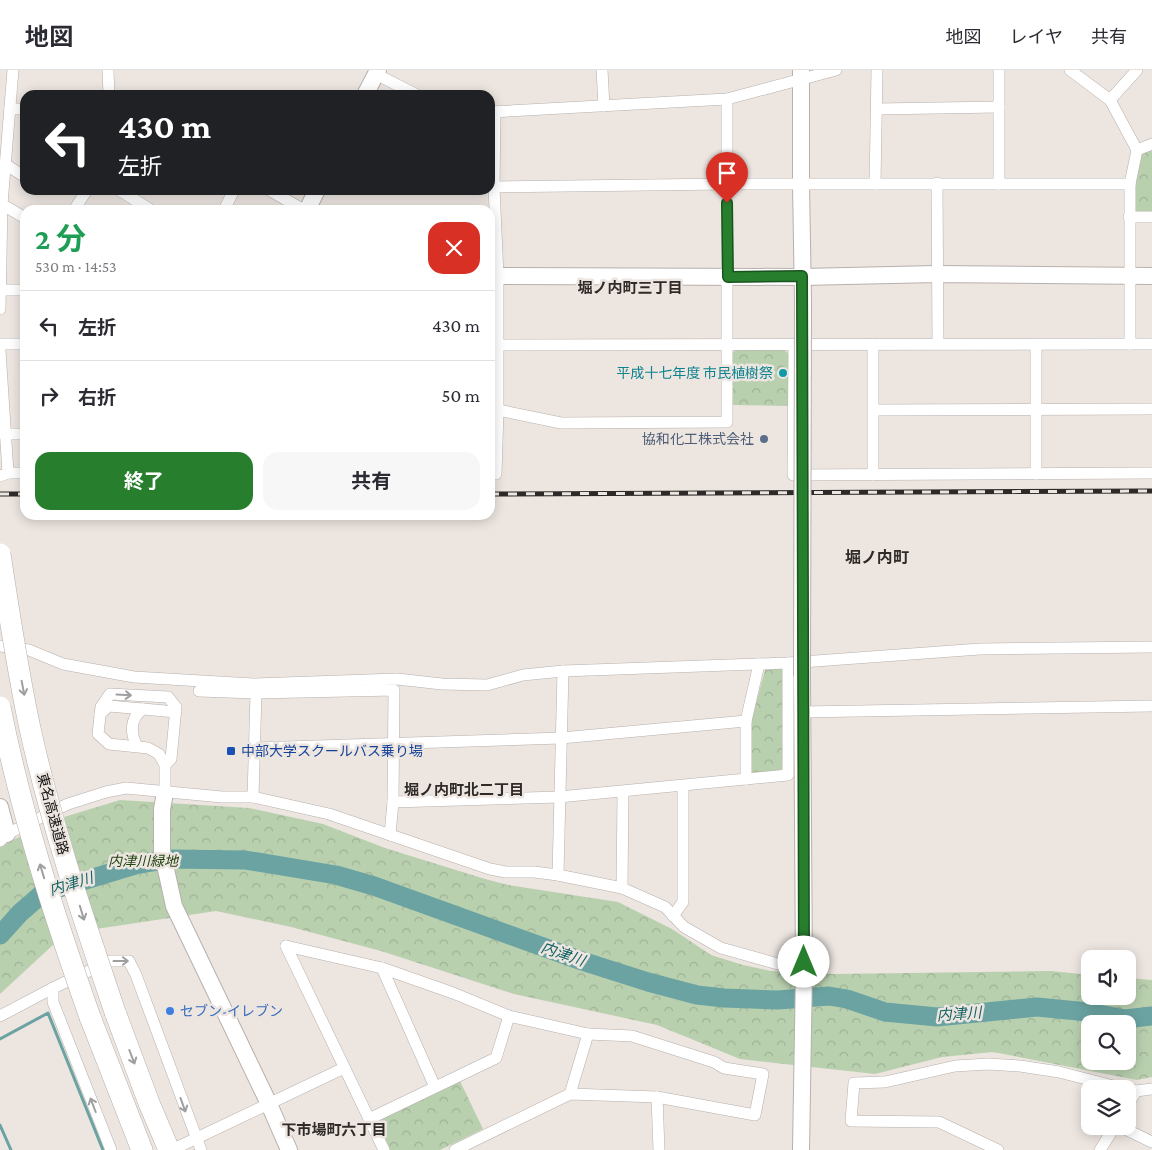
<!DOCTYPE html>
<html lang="ja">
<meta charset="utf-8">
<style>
body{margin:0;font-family:"Crimson Pro","Noto Sans JP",serif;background:#f7f7f7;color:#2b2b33;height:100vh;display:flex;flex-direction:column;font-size:19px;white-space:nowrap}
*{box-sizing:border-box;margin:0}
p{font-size:16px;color:#7c7c81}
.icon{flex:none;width:28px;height:28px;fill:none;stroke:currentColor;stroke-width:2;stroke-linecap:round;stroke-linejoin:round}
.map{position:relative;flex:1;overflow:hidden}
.panel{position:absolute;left:20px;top:135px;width:475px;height:315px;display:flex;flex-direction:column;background:#fff;border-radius:15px;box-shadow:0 2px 12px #0003}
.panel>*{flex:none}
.top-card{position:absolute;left:20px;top:20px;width:475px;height:105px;border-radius:15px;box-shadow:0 2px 12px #0003;background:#202124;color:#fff;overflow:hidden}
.fabs{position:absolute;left:1081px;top:880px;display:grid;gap:10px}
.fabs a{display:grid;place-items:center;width:55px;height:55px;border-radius:10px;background:#fff;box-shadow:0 2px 12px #0003;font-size:25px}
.pin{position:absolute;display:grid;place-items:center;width:42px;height:42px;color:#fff;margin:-51px -21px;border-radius:50% 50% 50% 0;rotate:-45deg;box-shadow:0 0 5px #0007}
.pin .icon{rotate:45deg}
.me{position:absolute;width:55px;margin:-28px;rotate:0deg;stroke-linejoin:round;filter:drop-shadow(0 0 4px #0008)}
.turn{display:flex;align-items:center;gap:18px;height:105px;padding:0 15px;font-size:22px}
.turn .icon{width:65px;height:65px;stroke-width:2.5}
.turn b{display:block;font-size:35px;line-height:42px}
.round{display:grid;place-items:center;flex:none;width:52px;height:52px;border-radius:15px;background:#f7f7f7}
.overview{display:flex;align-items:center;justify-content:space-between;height:85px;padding:0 15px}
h1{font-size:30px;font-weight:700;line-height:38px;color:#1e9e55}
.cta{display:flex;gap:10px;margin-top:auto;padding:10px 15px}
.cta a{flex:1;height:58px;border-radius:15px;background:#277f2d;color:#fff;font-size:20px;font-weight:700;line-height:58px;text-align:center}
.cta a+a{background:#f7f7f7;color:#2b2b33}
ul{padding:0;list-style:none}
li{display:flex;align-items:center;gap:15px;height:70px;padding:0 15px;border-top:1px solid #e1e1e2}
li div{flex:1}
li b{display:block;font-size:19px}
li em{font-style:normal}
header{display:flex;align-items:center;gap:30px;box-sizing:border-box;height:70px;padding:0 25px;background:#fff;border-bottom:1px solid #e1e1e2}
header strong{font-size:24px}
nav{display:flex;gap:28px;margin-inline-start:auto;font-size:18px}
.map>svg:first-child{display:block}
.park{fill:url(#park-crowns);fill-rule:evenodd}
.pitch{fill:#b9d0af}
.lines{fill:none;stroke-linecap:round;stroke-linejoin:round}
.stream{stroke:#6aa3a2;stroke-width:3}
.river{stroke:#6aa3a2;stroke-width:19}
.street-casing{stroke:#b7b0ac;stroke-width:12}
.secondary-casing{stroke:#b7b0ac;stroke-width:18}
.highway-casing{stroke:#b7b0ac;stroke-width:22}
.street{stroke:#fff;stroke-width:11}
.secondary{stroke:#fff;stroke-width:16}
.highway{stroke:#fff;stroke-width:21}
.rail-casing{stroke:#2d2a29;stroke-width:5}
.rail{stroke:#ece5e0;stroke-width:3;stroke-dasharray:9;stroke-linecap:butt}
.secondary-bridge-casing{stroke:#b7b0ac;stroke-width:18;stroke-linecap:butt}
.highway-bridge-casing{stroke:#b7b0ac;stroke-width:22;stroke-linecap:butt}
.secondary-bridge{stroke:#fff;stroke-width:16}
.highway-bridge{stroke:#fff;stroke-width:21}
.oneway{stroke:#a09f9f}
.route-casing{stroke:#19531d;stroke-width:12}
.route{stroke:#277f2d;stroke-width:9}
.culture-dot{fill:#0f9aa8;stroke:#ece5e0;stroke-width:2}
.service-dot{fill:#5c6f8a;stroke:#ece5e0;stroke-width:2}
.transit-dot{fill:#1a4fb4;stroke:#ece5e0;stroke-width:2}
.shop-dot{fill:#3f7fe0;stroke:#ece5e0;stroke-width:2}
.labels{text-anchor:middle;stroke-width:5;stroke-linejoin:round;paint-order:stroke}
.culture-label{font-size:14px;fill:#0d838f;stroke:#ece5e0;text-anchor:end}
.service-label{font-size:14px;fill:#4e5e75;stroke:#ece5e0;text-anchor:end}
.transit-label{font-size:14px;fill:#164399;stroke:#ece5e0;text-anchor:start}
.street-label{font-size:14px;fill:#12100f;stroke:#ece5e0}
.park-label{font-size:14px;font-style:italic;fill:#224510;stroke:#ece5e0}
.shop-label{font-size:14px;fill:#366cbe;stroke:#ece5e0;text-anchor:start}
.neighbourhood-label{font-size:15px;font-weight:bold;fill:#302b28;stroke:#ece5e0}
.water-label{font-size:15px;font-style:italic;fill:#136263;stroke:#ece5e0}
.quarter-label{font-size:16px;font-weight:bold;fill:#302b28;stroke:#ece5e0}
</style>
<header>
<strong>地図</strong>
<nav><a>地図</a><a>レイヤ</a><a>共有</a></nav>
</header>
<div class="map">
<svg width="1152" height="1080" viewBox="0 0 1152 1080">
<defs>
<pattern id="park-crowns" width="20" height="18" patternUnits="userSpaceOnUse" patternTransform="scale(1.25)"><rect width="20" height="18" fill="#b9d0af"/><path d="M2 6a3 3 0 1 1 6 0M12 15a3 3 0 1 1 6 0" fill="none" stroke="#9eb295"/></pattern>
</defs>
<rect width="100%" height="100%" fill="#ece5e0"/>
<g class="park">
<path d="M1152 79V144H1138L1135 140C1135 129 1134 89 1144 82 1145 81 1151 79 1152 79Z"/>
<polygon points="736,280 784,280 788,283 788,336 733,335 732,283"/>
<polygon points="782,598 783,698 780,701 753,703 751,702 750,656 765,600"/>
<path d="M120 730 249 738 323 754 385 778 485 809 508 815 618 832 672 859 711 885 743 895 771 901 834 904 1051 901 1090 905V926H1128V908L1152 910V1007L1137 1010 993 982 942 987 875 1004 740 989 657 955 514 924 381 881 291 857 216 841 96 859 64 747ZM1090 954H1128V991H1090Z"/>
<polygon points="21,766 54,874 0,924 0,777"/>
<polygon points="459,1009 483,1059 440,1080 390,1080 375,1049"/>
</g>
<polygon class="pitch" points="1128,962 1152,963 1152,976 1128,974"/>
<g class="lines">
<g class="stream">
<polyline points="0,969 48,943 103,1080"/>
<polyline points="0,1055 11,1080"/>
</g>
<polyline class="river" points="0,865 20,843 43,823 139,794 170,789 245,790 336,805 374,816 582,891 648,912 697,925 724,928 778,930 829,926 847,929 885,942 937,947 1037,937 1088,942 1125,949 1152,946"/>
<g class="street-casing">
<g id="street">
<polyline points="108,0 109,25"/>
<polyline points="602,0 604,36"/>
<polyline points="999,0 999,114"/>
<polyline points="1070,0 1110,30 1137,80"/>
<polyline points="376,4 417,25"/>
<polyline points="1110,30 1137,0"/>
<polyline points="10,39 25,39"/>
<polyline points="877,39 999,37"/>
<polyline points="490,42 727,29 836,0"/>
<polyline points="5,94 25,107"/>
<polyline points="937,113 938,274"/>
<polyline points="875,114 877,0"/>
<polyline points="494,117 727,114 1130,114"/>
<polyline points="119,120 151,140"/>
<polyline points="269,120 304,140"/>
<polyline points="0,133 25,148"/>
<polyline points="74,140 87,120"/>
<polyline points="224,140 234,120"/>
<polyline points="1129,147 1152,147"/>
<polyline points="0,220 25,220"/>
<polyline points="0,239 2,134 13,0"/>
<polyline points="0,274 25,274"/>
<polyline points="873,274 873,405"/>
<polyline points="1130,274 1130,114 1137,80 1152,74"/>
<polyline points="490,275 1152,274"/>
<polyline points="794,275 793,405 1152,403"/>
<polyline points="0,280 8,403"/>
<polyline points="490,340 498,340 561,353 727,352 727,29"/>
<polyline points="874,340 1152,339"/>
<polyline points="4,364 25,364"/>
<polyline points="490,404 496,404 498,340 498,206 494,117 495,42"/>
<polyline points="1036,404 1036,275"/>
<polyline points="0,406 8,403 25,403"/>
<polyline points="0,576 29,580 63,594 134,607 253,614 397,609 442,614 487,615 523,605 563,601 788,593 980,579 1152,577"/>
<polyline points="199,621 256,623 394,620 393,732 390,765"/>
<polyline points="802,642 1152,636"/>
<polyline points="100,644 109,636 143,639"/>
<path d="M137 676C130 663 130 648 143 639L176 642"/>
<polyline points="255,678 561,668 746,651"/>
<polyline points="165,695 171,689 176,637 168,627 110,624 101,637 98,664 109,674 148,678 159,684 165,695 165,723"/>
<polyline points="746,709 746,651 759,594"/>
<polyline points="253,727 256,623"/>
<polyline points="393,732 559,727 788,705 788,593"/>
<polyline points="0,771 7,764 68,734 106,722 126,718 222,727 253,727 329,744 490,799 506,802 534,802 558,805 622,818 665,837 684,857 721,878 778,894 804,892"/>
<polyline points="558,805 563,601"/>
<polyline points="622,818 623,722"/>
<polyline points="673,846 683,832 683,716"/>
<polyline points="286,876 382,898 453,923 509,946 588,964 632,966 714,992 724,998 763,1004 755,1045 657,1027 570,1024 455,1080"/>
<polyline points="286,876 384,1080"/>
<polyline points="382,898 435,1017"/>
<polyline points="0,946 53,918"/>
<polyline points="1128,1019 1136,1021 1152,1019"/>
<polyline points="570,1024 588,964"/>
<polyline points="657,1027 659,1080"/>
<polyline points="1128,1035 1136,1021"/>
<polyline points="369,1049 496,988 509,946"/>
<polyline points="1119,1056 1152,1072"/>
<polyline points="178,1077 344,998"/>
<polyline points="111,1080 53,932 53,918 110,891 129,891 136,905 201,1080"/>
<polyline points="998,1080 939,1052 851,1051 854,1013 885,1012 955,996 988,994 1020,996 1059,1002 1125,1019"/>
<polyline points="1100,1080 1115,1056"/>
</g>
</g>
<g class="secondary-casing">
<g id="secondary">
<polyline points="801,0 801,114 803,232"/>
<polyline points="365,25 378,0"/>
<polyline points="307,140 317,120"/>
<polyline points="490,206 802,207 937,204 1152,206"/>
<polyline points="165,723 162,739 162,781 174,836 269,1034 289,1080"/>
<polyline points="0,737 7,764"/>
<polyline points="801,1080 804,900 802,606"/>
</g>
</g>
<g class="highway-casing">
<g id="highway">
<polyline points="115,942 149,1033 169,1080"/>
<polyline points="90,947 142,1080"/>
</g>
</g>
<use href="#street" class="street"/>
<use href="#secondary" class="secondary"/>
<use href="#highway" class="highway"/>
<g class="rail-casing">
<g id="rail">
<polyline points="0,424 25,424"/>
<polyline points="490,424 1152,421"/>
</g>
</g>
<use href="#rail" class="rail"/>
<g class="secondary-bridge-casing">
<polyline id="secondary-bridge" points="802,606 803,232"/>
</g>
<g class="highway-bridge-casing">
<g id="highway-bridge">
<path d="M0 484C9 544 18 604 31 663 52 757 84 850 115 942"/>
<path d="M0 637C21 743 54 845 90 947"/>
</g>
</g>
<use href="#secondary-bridge" class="secondary-bridge"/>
<use href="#highway-bridge" class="highway-bridge"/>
</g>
<defs><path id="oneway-shaft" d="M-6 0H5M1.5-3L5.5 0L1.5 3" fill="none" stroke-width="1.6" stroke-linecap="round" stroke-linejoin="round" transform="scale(1.25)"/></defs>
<g class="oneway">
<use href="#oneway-shaft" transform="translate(23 618) rotate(79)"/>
<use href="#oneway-shaft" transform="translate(124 625) rotate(3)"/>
<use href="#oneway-shaft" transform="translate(42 801) rotate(-107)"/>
<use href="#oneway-shaft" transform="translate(82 843) rotate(73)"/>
<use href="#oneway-shaft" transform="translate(121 891)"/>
<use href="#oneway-shaft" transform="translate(132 987) rotate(69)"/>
<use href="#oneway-shaft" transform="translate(93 1035) rotate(-111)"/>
<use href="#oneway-shaft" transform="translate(183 1035) rotate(70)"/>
</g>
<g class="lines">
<g class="route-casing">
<polyline id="route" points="727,133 728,207 802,206 804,892"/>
</g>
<use href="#route" class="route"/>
</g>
<circle class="culture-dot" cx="783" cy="303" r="5"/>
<circle class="service-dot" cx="764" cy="369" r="5"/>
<rect class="transit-dot" x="226" y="676" width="10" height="10" rx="2.5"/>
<circle class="shop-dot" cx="170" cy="941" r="5"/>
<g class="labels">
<g class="culture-label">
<text x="773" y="308">平成十七年度 市民植樹祭</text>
</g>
<g class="service-label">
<text x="754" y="374">協和化工株式会社</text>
</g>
<g class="transit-label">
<text x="241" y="686">中部大学スクールバス乗り場</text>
</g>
<g class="street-label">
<text transform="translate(53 744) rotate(75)" y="5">東名高速道路</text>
</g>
<g class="park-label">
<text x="143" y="796">内津川緑地</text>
</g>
<g class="shop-label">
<text x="180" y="946">セブン-イレブン</text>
</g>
<g class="neighbourhood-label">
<text x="630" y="223">堀ノ内町三丁目</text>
<text x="464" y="725">堀ノ内町北二丁目</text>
<text x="334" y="1065">下市場町六丁目</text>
</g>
<g class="water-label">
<text transform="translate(71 814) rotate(-17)" y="5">内津川</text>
<text transform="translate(563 884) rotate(19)" y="5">内津川</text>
<text transform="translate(959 944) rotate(-4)" y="5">内津川</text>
</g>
<g class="quarter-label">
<text x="877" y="493">堀ノ内町</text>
</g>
</g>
</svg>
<div class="fabs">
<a><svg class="icon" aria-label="sound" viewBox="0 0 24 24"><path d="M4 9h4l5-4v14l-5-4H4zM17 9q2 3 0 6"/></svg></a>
<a><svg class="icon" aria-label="search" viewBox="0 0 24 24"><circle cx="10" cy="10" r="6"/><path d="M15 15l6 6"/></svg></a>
<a><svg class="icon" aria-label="layers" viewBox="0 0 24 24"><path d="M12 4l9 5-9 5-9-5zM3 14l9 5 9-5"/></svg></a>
</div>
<div class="pin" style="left:727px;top:133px;background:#d93025"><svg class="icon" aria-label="arrive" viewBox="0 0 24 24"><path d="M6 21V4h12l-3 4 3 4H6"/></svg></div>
<svg class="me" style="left:804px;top:892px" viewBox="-20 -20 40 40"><circle r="19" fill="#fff"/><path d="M0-13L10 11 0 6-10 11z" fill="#277f2d"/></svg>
<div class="top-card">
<div class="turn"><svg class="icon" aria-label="left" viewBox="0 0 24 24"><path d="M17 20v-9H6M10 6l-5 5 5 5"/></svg><div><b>430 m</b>左折</div></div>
</div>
<section class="panel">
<div class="overview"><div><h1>2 分</h1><p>530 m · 14:53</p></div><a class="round" style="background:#d93025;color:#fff"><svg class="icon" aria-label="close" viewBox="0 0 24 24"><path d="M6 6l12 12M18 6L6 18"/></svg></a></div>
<ul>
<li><svg class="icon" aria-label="left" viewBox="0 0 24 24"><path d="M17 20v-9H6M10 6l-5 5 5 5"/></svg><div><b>左折</b></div><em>430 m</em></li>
<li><svg class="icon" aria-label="right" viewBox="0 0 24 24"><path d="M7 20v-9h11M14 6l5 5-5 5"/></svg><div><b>右折</b></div><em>50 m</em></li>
</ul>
<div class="cta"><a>終了</a><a>共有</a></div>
</section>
</div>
